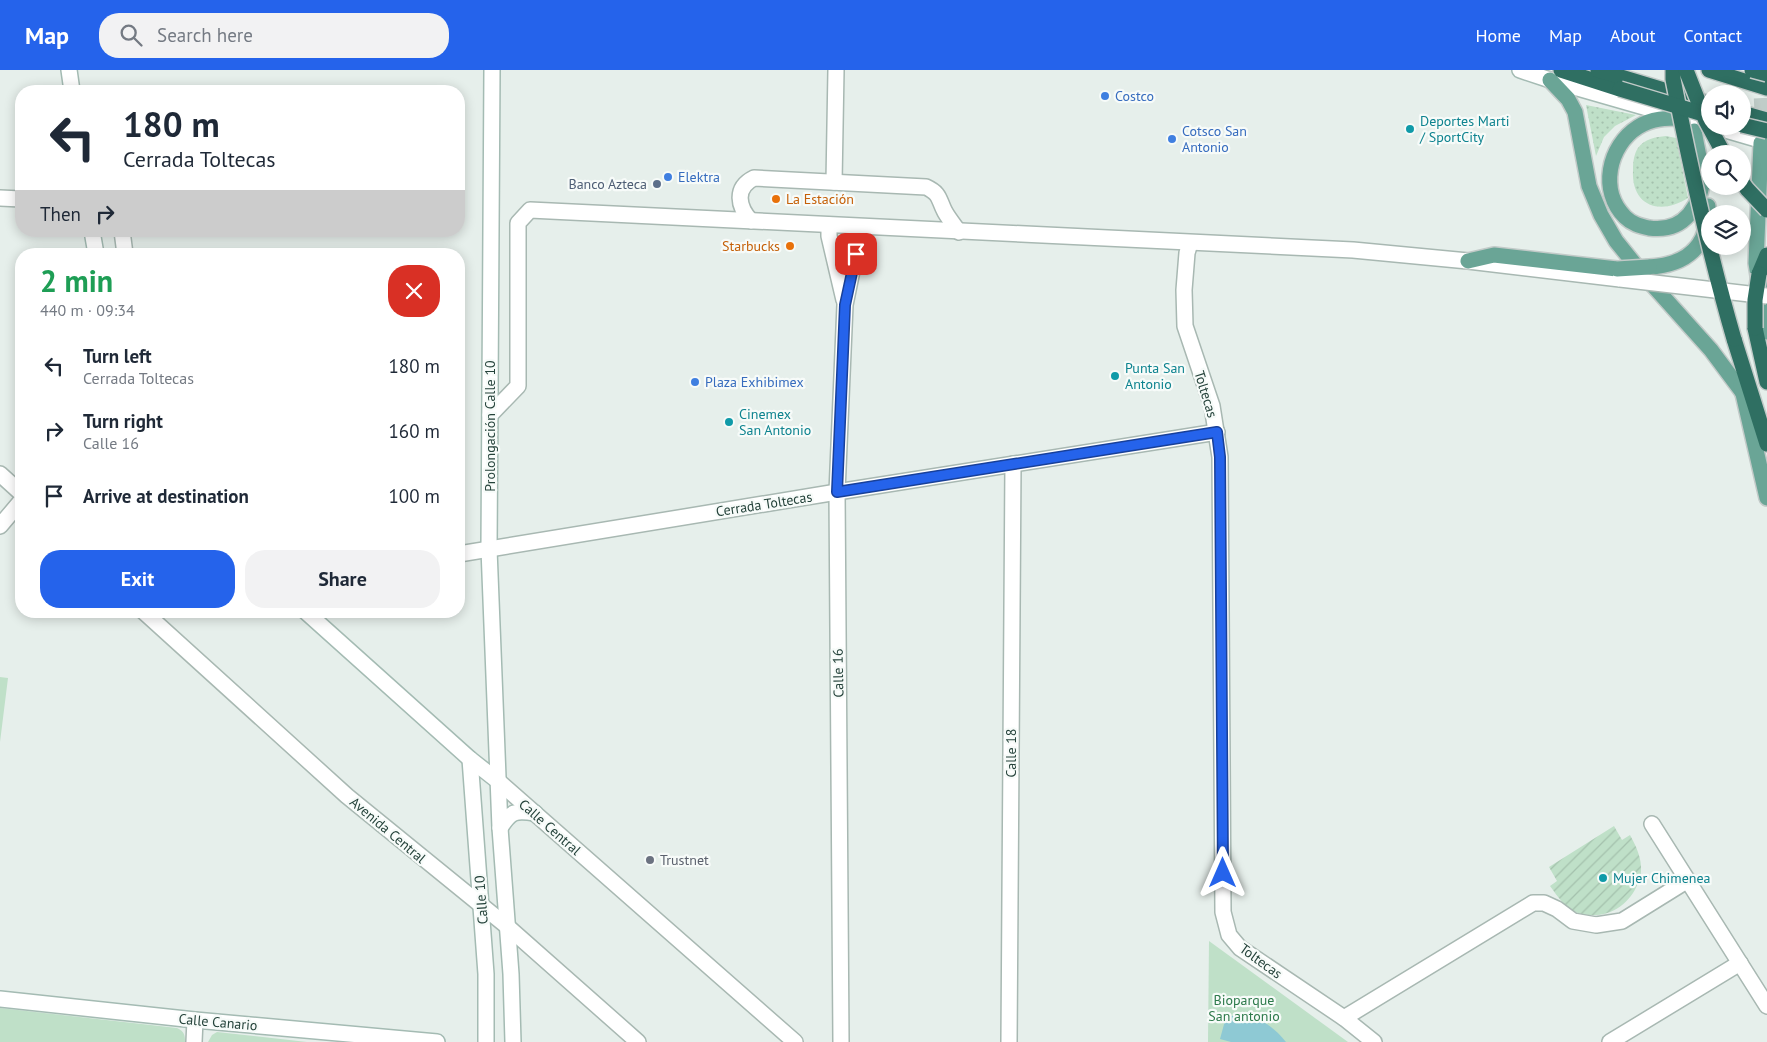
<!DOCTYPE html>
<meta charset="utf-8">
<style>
body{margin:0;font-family:"PT Sans",sans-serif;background:#f2f2f3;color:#1f2937;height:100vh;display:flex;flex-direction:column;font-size:19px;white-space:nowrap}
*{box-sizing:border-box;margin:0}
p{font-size:16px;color:#747a83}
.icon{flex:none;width:28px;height:28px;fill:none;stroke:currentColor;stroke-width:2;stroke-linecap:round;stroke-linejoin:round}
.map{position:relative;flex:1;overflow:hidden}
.sheet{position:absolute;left:15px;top:178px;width:450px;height:370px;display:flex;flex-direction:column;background:#fff;border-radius:20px;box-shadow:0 2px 12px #0003}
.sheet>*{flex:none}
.banner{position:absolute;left:15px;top:15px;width:450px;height:152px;border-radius:20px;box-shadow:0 2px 12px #0003;background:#fff;color:#1f2937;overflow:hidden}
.buttons{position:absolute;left:1701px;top:15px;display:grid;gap:10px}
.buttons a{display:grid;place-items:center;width:50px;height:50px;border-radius:50%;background:#fff;box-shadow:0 2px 12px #0003;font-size:25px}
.pin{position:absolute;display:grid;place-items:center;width:42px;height:42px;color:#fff;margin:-21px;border-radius:10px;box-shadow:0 2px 8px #0006}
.me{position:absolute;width:55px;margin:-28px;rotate:0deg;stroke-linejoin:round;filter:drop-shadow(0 0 4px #0008)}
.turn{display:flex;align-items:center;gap:18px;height:105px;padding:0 25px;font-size:22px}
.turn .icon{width:65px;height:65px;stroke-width:2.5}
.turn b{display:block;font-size:35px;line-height:42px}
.then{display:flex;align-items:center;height:48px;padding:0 25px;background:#0003;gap:10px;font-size:19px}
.round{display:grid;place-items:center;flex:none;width:52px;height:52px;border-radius:20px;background:#f2f2f3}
.overview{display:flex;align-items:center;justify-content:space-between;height:85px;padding:0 25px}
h1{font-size:30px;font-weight:600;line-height:38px;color:#1e9e55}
.primary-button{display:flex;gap:10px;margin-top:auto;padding:10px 25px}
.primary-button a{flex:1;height:58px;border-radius:20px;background:#2563eb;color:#fff;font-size:20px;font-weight:600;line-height:58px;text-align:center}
.primary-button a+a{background:#f2f2f3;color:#1f2937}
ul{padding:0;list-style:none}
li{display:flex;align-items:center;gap:15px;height:65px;padding:0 25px}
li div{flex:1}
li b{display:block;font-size:19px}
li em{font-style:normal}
header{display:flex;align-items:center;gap:30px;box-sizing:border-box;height:70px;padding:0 25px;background:#2563eb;color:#fff}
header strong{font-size:24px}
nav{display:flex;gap:28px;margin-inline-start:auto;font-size:18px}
.search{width:350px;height:45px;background:#f2f2f3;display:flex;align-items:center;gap:12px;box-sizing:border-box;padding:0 18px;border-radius:20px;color:#747a83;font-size:19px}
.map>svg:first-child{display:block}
.grass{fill:url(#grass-dots)}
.park{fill:#bfe0c8}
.garden{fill:url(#garden-furrows)}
.water{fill:#8ec9d4}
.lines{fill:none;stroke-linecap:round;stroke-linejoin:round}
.primary-tunnel{stroke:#bfccc8;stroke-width:15;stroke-dasharray:15 8;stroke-linecap:butt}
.street-casing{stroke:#a8b8b2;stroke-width:18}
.secondary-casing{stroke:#a4bbb3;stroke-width:18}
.primary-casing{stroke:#c2cac8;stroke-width:18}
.highway-casing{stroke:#c2cac8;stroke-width:18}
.street{stroke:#fff;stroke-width:15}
.secondary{stroke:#fff;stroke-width:15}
.primary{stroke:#6aa596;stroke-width:15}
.highway{stroke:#2f6f62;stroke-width:15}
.street-bridge-casing{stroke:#a8b8b2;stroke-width:18;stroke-linecap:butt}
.primary-bridge-casing{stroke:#c2cac8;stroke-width:18;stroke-linecap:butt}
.highway-bridge-casing{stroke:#c2cac8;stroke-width:18;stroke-linecap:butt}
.street-bridge{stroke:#fff;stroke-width:15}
.primary-bridge{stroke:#6aa596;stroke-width:15}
.highway-bridge{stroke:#2f6f62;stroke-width:15}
.route-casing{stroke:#184099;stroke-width:12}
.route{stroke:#2563eb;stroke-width:9}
.shop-dot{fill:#3f7fe0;stroke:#f7fbf9;stroke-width:2}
.culture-dot{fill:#0f9aa8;stroke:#f7fbf9;stroke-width:2}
.service-dot{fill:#5c6f8a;stroke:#f7fbf9;stroke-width:2}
.food-dot{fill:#e8710a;stroke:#f7fbf9;stroke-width:2}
.worship-dot{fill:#6b7280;stroke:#f7fbf9;stroke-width:2}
.labels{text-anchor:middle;stroke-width:4.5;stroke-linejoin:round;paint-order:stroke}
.shop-label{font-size:14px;fill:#366cbe;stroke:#f7fbf9;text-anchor:start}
.culture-label{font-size:14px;fill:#0d838f;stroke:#f7fbf9;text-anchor:start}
.service-label{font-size:14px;fill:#4e5e75;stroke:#f7fbf9;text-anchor:end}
.food-label{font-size:14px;fill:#c56008;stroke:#f7fbf9;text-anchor:start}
.street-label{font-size:14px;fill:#24423a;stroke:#f7fbf9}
.worship-label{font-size:14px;fill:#5b616d;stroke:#f7fbf9;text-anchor:start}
.park-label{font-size:14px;fill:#2d7a4b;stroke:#f7fbf9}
</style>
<header>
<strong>Map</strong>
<div class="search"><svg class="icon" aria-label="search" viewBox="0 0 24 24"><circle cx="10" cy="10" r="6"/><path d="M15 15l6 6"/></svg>Search here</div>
<nav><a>Home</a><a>Map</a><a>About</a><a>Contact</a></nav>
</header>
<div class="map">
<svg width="1767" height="972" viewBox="0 0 1767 972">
<defs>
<pattern id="grass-dots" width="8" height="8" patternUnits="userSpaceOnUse" patternTransform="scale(1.25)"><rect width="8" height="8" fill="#bfe0c8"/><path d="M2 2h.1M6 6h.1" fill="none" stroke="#a4c1ad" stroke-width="1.8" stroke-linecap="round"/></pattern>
<pattern id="garden-furrows" width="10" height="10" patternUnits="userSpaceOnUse" patternTransform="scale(1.25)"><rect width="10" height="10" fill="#bfe0c8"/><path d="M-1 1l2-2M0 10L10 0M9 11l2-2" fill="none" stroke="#a4c1ad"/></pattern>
</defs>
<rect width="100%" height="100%" fill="#e6efeb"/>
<g class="grass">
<polygon points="1586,35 1636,45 1615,56 1604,67 1596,86"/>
<path d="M1666 66 1676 68 1688 128C1660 146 1631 136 1633 100 1633 92 1634 84 1638 78 1644 69 1656 67 1666 66Z"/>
</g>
<g class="park">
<polygon points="0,607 8,608 0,672"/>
<polygon points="1209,871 1348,972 1208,972"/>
<path d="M0 938 177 958C184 961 185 965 185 972H0Z"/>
<polygon points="217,962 307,972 208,972 212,965"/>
</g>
<path class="garden" d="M1614 756 1622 770 1630 765C1636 776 1642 788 1641 802 1641 805 1639 810 1638 813 1629 837 1604 851 1578 843 1565 838 1558 827 1550 816L1557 811 1549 797Z"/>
<path class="water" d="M1244 944C1263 950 1273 956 1286 972H1231L1220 969 1226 947Z"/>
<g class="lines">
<polyline class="primary-tunnel" points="1760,5 1762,41 1761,62"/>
<g class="street-casing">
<g id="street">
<polyline points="834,112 836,0"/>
<polyline points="0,128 21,129"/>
<path d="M751 151C738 137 734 118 754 108L926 117C941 124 938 129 945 142 949 149 954 155 959 162"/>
<polyline points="829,155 829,166 844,230"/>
<polyline points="122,161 125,184"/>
<polyline points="1190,173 1187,183 1184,220 1185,256 1212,336 1220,387 1223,842 1229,865 1240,878 1344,948 1374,972"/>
<polyline points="490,345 518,316 518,153 530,140 1353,180 1468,191 1620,209"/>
<polyline points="0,404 21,423"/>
<polyline points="0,456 21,431"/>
<polyline points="459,484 837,422 1217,362"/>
<polyline points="143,541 347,726 508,857 638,972"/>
<polyline points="498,711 795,972"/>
<polyline points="1652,754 1767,936"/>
<polyline points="1344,948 1533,833 1544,833 1557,839 1573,851 1596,855 1622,851 1688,810"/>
<polyline points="194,972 195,950"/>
<polyline points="841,972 837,422 845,235 861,157"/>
<polyline points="1009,972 1013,394"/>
<polyline points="1610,972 1740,893"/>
</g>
</g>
<g class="secondary-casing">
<g id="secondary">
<polyline points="69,0 72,21"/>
<polyline points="492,0 489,479 500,758 511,904 513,972"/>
<polyline points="1520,0 1550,10 1710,56"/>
<polyline points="1712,56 1767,72"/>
<polyline points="92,161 96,184"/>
<polyline points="305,541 470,689 498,711"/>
<polyline points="470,689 486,904 486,972"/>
<path d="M500 758C511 741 515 740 535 743"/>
<polyline points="0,929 195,950 437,972"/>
</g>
</g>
<g class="primary-casing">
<g id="primary">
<polyline points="1550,10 1568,29 1575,42 1589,116 1601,145 1616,171 1641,202 1711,280 1743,323"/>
<path d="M1682 48C1667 48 1652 48 1638 57 1608 76 1599 121 1625 147 1632 154 1640 156 1649 158 1685 163 1702 135 1703 103"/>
<polyline points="1694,61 1704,113"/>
<polyline points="1761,73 1756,193 1767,262"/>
<polyline points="1468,191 1494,185 1617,199"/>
<path d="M1649 197C1686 195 1710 176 1708 136"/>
<polyline points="1741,315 1767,428"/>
</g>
</g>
<g class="highway-casing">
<g id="highway">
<polyline points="1561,0 1620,19"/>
<polyline points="1598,0 1710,34"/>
<polyline points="1709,0 1767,18"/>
<polyline points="1742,43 1767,50"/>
<polyline points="1759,204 1767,185"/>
<polyline points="1755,258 1767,312"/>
<polyline points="1734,269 1767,374"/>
</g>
</g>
<use href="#street" class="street"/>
<use href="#secondary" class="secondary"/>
<use href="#primary" class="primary"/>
<use href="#highway" class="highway"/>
<g class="street-bridge-casing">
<polyline id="street-bridge" points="1620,209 1767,226"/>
</g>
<g class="primary-bridge-casing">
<polyline id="primary-bridge" points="1617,199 1649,197"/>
</g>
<g class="highway-bridge-casing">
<g id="highway-bridge">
<path d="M1673 0V9C1690 96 1709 183 1734 269"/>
<polyline points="1686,0 1706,51 1724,84"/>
<polyline points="1752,0 1767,4"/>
<polyline points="1620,19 1710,46"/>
<polyline points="1742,55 1767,61"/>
<polyline points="1742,112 1747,119 1767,140"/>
<polyline points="1755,258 1755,230 1759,204"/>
</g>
</g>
<use href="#street-bridge" class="street-bridge"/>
<use href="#primary-bridge" class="primary-bridge"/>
<use href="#highway-bridge" class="highway-bridge"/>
</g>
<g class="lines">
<g class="route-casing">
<polyline id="route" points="856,184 845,235 837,422 1217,362 1220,387 1223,803"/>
</g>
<use href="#route" class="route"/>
</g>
<g class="shop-dot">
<circle cx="1105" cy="26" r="5"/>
<circle cx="1172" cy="69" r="5"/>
<circle cx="668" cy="107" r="5"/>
<circle cx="695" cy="312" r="5"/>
</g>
<g class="culture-dot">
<circle cx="1410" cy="59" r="5"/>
<circle cx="1115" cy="306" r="5"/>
<circle cx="729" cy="352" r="5"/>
<circle cx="1603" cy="808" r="5"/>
</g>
<circle class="service-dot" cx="657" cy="114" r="5"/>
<g class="food-dot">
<circle cx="776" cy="129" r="5"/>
<circle cx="790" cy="176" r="5"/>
</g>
<circle class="worship-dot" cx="650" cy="790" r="5"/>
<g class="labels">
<g class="shop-label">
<text x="1115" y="31">Costco</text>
<text x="1182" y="66">Cotsco San<tspan x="1182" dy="16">Antonio</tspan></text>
<text x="678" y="112">Elektra</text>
<text x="705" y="317">Plaza Exhibimex</text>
</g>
<g class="culture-label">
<text x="1420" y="56">Deportes Marti<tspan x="1420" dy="16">/ SportCity</tspan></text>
<text x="1125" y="303">Punta San<tspan x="1125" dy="16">Antonio</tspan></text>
<text x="739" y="349">Cinemex<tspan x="739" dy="16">San Antonio</tspan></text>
<text x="1613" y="813">Mujer Chimenea</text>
</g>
<g class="service-label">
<text x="647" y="119">Banco Azteca</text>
</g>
<g class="food-label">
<text x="786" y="134">La Estación</text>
<text x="780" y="181" text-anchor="end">Starbucks</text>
</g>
<g class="street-label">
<text transform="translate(1206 324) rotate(73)" y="5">Toltecas</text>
<text transform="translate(490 356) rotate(-90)" y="5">Prolongación Calle 10</text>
<text transform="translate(764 434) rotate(-9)" y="5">Cerrada Toltecas</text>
<text transform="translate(838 603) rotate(-91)" y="5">Calle 16</text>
<text transform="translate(1011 683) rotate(-90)" y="5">Calle 18</text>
<text transform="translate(550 757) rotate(41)" y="5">Calle Central</text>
<text transform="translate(388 760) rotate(40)" y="5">Avenida Central</text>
<text transform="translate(481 830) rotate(-94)" y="5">Calle 10</text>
<text transform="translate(1261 891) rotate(36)" y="5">Toltecas</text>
<text transform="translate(218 952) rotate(5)" y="5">Calle Canario</text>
</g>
<g class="worship-label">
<text x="660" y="795">Trustnet</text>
</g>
<g class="park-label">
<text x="1244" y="935">Bioparque<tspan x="1244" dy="16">San antonio</tspan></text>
</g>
</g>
</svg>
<div class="buttons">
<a><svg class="icon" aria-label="sound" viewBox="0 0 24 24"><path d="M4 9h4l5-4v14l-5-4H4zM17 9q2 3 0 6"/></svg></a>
<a><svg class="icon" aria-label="search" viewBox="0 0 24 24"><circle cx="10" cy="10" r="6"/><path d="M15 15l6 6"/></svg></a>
<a><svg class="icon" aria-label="layers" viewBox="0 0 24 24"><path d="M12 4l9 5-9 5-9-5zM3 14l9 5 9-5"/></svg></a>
</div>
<div class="pin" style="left:856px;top:184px;background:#d93025"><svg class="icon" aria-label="arrive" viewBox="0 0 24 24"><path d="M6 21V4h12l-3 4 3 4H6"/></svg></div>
<svg class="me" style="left:1223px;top:803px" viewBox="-20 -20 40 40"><path d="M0-17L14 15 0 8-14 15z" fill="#2563eb" stroke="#fff" stroke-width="4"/></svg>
<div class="banner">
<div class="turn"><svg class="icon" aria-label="left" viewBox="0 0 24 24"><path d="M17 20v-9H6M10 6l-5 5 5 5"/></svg><div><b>180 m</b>Cerrada Toltecas</div></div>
<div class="then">Then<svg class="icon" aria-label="right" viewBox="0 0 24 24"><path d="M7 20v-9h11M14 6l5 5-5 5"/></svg></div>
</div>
<section class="sheet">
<div class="overview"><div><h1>2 min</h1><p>440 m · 09:34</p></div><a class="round" style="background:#d93025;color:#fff"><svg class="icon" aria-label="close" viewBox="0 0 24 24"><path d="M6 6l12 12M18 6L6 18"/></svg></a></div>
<ul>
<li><svg class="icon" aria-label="left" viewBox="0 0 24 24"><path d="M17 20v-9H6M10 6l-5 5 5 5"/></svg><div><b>Turn left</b><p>Cerrada Toltecas</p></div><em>180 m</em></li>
<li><svg class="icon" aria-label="right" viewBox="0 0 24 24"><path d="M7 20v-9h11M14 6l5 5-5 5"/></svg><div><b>Turn right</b><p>Calle 16</p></div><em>160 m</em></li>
<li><svg class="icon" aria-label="arrive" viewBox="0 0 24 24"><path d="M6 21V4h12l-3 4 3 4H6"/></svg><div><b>Arrive at destination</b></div><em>100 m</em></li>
</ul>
<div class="primary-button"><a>Exit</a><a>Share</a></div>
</section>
</div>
